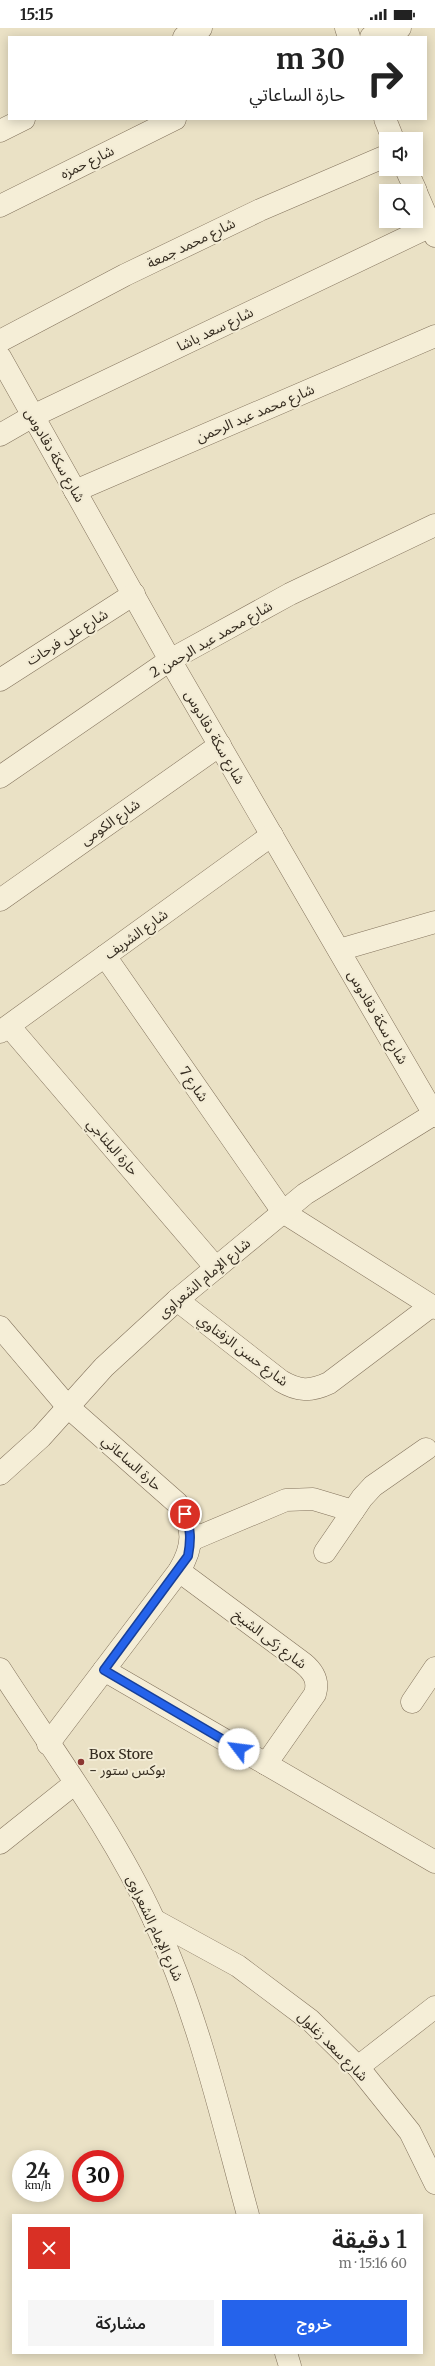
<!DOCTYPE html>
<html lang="ar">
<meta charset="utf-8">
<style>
body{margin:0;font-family:Merriweather,"Noto Sans Arabic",serif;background:#f6f6f6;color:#222;direction:rtl;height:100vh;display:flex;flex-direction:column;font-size:15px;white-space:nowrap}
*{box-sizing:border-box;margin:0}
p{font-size:13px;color:#767676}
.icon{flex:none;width:22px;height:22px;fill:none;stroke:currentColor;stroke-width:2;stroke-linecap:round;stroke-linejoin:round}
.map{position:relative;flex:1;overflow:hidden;direction:ltr}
.panel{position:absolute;left:12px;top:2186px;width:411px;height:140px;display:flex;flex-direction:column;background:#fff;border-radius:0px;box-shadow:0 2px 10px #0003;direction:rtl}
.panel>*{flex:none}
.banner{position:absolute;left:8px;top:8px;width:419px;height:84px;border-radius:0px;box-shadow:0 2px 10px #0003;direction:rtl;background:#fff;color:#222;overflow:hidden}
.tools{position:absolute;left:379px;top:104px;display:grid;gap:8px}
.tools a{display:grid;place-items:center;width:44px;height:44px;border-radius:0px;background:#fff;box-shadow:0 2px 10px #0003;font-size:20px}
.speed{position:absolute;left:12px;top:2122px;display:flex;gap:8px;font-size:20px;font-weight:700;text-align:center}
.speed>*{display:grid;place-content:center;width:52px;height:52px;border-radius:50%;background:#fff;box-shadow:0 2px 10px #0003;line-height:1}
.speed small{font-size:10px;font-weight:400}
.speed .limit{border:6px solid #d22;background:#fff;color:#111}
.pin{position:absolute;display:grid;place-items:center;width:34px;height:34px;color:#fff;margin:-17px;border:2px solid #fff;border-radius:50%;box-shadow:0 1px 4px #0007}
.me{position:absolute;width:44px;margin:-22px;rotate:300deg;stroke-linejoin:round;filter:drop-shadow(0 0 3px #0008)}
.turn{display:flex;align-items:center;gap:14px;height:84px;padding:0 16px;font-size:18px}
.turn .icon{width:52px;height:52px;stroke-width:2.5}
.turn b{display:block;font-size:28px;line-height:34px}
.round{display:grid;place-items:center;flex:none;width:42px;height:42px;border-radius:0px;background:#f6f6f6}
.headline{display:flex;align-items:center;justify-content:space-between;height:68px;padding:0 16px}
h1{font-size:24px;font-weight:600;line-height:30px}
.action{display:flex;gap:8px;margin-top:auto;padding:8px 16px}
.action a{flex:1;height:46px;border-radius:0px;background:#2563eb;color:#fff;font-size:16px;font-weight:600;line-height:46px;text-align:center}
.action a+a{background:#f6f6f6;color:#222}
.status{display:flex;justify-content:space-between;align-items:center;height:28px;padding:0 20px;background:#fff;direction:ltr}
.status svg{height:11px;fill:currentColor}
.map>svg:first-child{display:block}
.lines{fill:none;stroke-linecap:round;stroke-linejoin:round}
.minor-casing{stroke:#83735d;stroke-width:23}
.minor{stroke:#f5eed7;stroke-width:22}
.route-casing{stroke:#184099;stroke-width:10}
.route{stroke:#2563eb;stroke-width:7}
.poi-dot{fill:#8c3732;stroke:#f2ebd4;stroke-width:1.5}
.labels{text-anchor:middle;stroke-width:4;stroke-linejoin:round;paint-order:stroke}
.street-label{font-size:14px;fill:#342b1f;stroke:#f2ebd4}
.poi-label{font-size:14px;fill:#342b1f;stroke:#f2ebd4;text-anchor:start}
</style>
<div class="status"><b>15:15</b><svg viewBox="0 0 49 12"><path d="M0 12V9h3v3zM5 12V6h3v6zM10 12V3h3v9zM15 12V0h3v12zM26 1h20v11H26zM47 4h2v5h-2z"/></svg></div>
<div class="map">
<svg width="435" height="2338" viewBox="0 0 435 2338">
<rect width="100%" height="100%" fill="#eae1c5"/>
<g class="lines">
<g class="minor-casing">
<g id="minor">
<polyline points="346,0 349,9"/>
<polyline points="184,9 201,0"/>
<polyline points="371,9 400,0"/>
<polyline points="385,91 393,111"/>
<polyline points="0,103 24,91"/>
<polyline points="406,141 416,163"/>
<polyline points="416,164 435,208"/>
<polyline points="0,178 175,91"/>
<polyline points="0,313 125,247 260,182 386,128"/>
<polyline points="0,329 170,632 435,1088"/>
<polyline points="0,407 33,388 431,198"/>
<polyline points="75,463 435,308"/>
<polyline points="0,652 134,566"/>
<polyline points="0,749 170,632 290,566 435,497"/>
<polyline points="0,872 220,717"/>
<polyline points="339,922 435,894"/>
<polyline points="105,928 283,1184 435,1280"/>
<polyline points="9,998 216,1240"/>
<polyline points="0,1004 272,807"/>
<path d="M177 1272 281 1353C298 1363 310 1364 329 1355L431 1278"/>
<path d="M0 1299 67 1378 177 1475C195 1499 194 1518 179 1543L48 1716"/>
<polyline points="0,1446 41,1409 104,1339 177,1272 305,1166 434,1086"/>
<polyline points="191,1512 286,1472 313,1471 353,1483"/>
<polyline points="325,1524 362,1470 373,1458 426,1421"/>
<path d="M179 1543 303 1635C314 1644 319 1653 315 1666L266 1736"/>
<path d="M0 1641C53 1723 113 1803 154 1892 198 1986 221 2088 248 2187"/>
<polyline points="104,1642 435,1834"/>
<polyline points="412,1674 435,1640"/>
<polyline points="0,1815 74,1756"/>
<polyline points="154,1892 238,1938 310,1992 358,2039 410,2104 435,2155"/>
<polyline points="358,2039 435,1979"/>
<polyline points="286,2325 290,2338"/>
</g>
</g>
<use href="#minor" class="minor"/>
</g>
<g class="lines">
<g class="route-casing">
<path id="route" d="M185 1486C191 1501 191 1512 188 1528L104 1642 239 1721"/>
</g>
<use href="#route" class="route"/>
</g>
<circle class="poi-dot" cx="81" cy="1734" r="4"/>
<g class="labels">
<g class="street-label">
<text transform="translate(87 134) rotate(-26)" y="5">شارع حمزه</text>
<text transform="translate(191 215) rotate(-26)" y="5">شارع محمد جمعة</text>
<text transform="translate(215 301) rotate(-26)" y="5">شارع سعد باشا</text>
<text transform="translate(255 385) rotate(-23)" y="5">شارع محمد عبد الرحمن</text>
<text transform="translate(55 427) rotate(60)" y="5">شارع سكة دقادوس</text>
<text transform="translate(67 609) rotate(-32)" y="5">شارع على فرحات</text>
<text transform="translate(211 611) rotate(-30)" y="5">شارع محمد عبد الرحمن 2</text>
<text transform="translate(215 709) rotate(60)" y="5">شارع سكة دقادوس</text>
<text transform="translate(110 794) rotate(-35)" y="5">شارع الكومى</text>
<text transform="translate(136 906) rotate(-36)" y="5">شارع الشريف</text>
<text transform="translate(378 989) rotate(60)" y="5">شارع سكة دقادوس</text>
<text transform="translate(194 1056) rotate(55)" y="5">شارع 7</text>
<text transform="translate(113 1119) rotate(49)" y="5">حارة البلتاجي</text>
<text transform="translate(204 1250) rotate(-40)" y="5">شارع الإمام الشعراوى</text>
<text transform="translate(243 1322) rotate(37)" y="5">شارع حسن الزفتاوي</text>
<text transform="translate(132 1435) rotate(42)" y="5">حارة الساعاتي</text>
<text transform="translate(270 1611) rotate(37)" y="5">شارع زكى الشيخ</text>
<text transform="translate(155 1900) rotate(65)" y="5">شارع الإمام الشعراوى</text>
<text transform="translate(333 2018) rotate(45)" y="5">شارع سعد زغلول</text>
</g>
<g class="poi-label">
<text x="89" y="1731">Box Store<tspan x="89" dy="16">- بوكس ستور</tspan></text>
</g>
</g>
</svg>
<div class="tools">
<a><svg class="icon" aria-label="sound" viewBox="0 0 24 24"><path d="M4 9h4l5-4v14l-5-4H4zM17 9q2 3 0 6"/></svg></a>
<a><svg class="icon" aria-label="search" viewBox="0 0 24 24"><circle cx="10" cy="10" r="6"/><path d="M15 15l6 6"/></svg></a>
</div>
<div class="speed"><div>24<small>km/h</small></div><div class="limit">30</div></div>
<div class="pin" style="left:185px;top:1486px;background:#d93025"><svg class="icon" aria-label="arrive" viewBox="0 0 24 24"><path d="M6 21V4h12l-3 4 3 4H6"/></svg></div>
<svg class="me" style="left:239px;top:1721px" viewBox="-20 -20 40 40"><circle r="19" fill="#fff"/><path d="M0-13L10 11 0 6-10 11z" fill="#2563eb"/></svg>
<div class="banner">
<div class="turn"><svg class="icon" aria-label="right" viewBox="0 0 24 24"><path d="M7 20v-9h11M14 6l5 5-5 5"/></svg><div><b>30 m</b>حارة الساعاتي</div></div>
</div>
<section class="panel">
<div class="headline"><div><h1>1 دقيقة</h1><p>60 m · 15:16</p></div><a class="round" style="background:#d93025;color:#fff"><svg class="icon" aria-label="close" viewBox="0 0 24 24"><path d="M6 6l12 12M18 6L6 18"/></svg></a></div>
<div class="action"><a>خروج</a><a>مشاركة</a></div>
</section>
</div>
